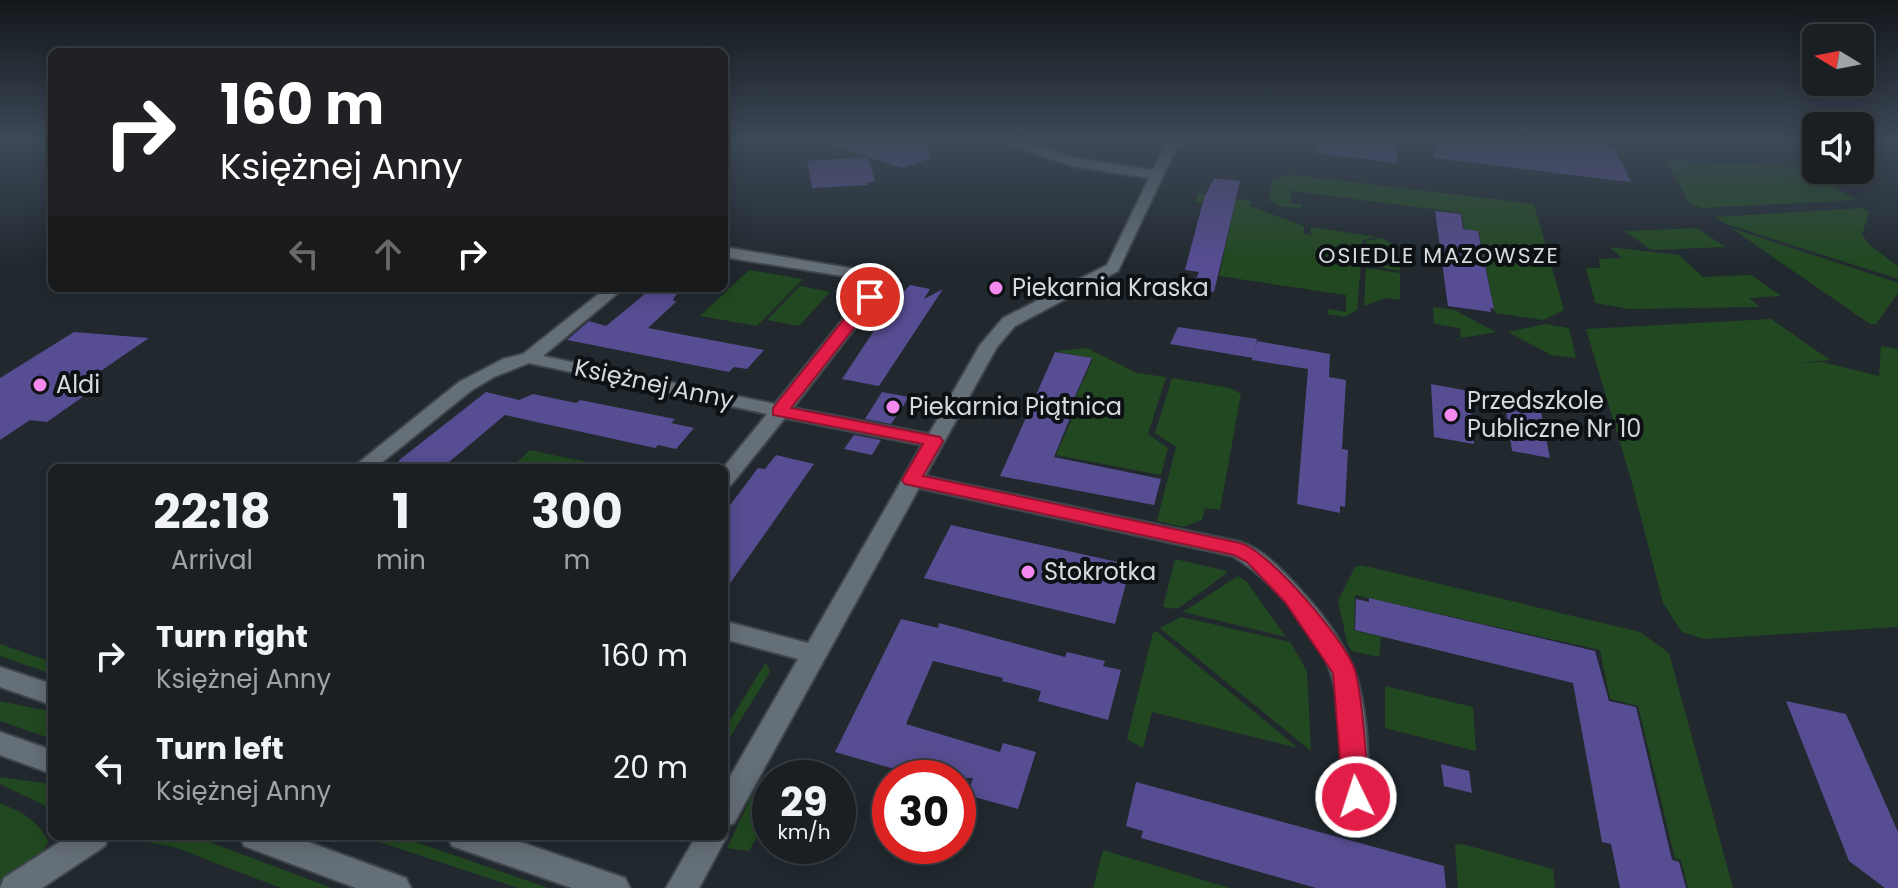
<!DOCTYPE html>
<meta charset="utf-8">
<style>
body{margin:0;font-family:Poppins,sans-serif;background:#22272b;color:#f1f3f6;height:100vh;display:flex;flex-direction:column;font-size:30px;white-space:nowrap}
*{box-sizing:border-box;margin:0}
p{font-size:26px;color:#9fa2a6}
.icon{flex:none;width:44px;height:44px;fill:none;stroke:currentColor;stroke-width:2;stroke-linecap:round;stroke-linejoin:round}
.map{position:relative;flex:1;overflow:hidden}
.side{position:absolute;left:48px;top:464px;width:680px;height:376px;display:flex;flex-direction:column;background:#191f23;border-radius:12px;box-shadow:0 4px 20px #0003,0 0 0 2px #373d41}
.side>*{flex:none}
.banner{position:absolute;left:48px;top:48px;width:680px;height:244px;border-radius:12px;box-shadow:0 4px 20px #0003,0 0 0 2px #373d41;background:#202124;color:#fff;overflow:hidden}
.needle{width:52px;rotate:280deg}
.fabs{position:absolute;left:1802px;top:24px;display:grid;gap:16px}
.fabs a{display:grid;place-items:center;width:72px;height:72px;border-radius:12px;background:#191f23;box-shadow:0 4px 20px #0003,0 0 0 2px #373d41;font-size:40px}
.speed{position:absolute;left:752px;top:760px;display:flex;gap:16px;font-size:40px;font-weight:700;text-align:center}
.speed>*{display:grid;place-content:center;width:104px;height:104px;border-radius:50%;background:#191f23;box-shadow:0 4px 20px #0003,0 0 0 2px #373d41;line-height:1}
.speed small{font-size:20px;font-weight:400}
.speed .limit{border:12px solid #d22;background:#fff;color:#111}
.pin{position:absolute;display:grid;place-items:center;width:68px;height:68px;color:#fff;margin:-34px;border:4px solid #fff;border-radius:50%;box-shadow:0 2px 8px #0007}
.me{position:absolute;width:88px;margin:-44px;rotate:356deg;stroke-linejoin:round;filter:drop-shadow(0 0 6px #0008)}
.turn{display:flex;align-items:center;gap:28px;height:168px;padding:0 40px;font-size:36px}
.turn .icon{width:104px;height:104px;stroke-width:2.5}
.turn b{display:block;font-size:56px;line-height:68px}
.lanes{display:flex;align-items:center;height:76px;padding:0 40px;background:#0003;justify-content:center;gap:40px;direction:ltr}
.lanes .off{opacity:.35}
.eta{display:flex;justify-content:space-evenly;align-items:center;height:136px;text-align:center}
.eta b{font-size:48px;font-weight:700;line-height:56px}
ul{padding:0;list-style:none}
li{display:flex;align-items:center;gap:24px;height:112px;padding:0 40px}
li div{flex:1}
li b{display:block;font-size:30px}
li em{font-style:normal}
.map>svg:first-child{display:block}
.green{fill:#214820}
.building{fill:#574d92}
.lines{fill:none;stroke-linecap:round;stroke-linejoin:round}
.minor-casing{stroke:#3f464b;stroke-width:4}
.minor{fill:#656f77;fill-rule:evenodd}
.route{fill:#e11d48;stroke:#92132f;stroke-width:2}
.poi-dot{fill:#f489ef;stroke:#0d1114;stroke-width:3}
.labels{text-anchor:middle;stroke-width:8;stroke-linejoin:round;paint-order:stroke}
.far-neighbourhood-label{font-size:22px;letter-spacing:2px;fill:#d5dadf;stroke:#0d1114}
.poi-label{font-size:24px;fill:#d5dadf;stroke:#0d1114;text-anchor:start}
.street-label{font-size:24px;fill:#d5dadf;stroke:#0d1114}
</style>
<div class="map">
<svg width="1898" height="888" viewBox="0 0 1898 888">
<rect width="100%" height="100%" fill="#21292f"/>
<g class="green">
<polygon points="1675,161 1798,167 1857,200 1701,208 1689,203 1667,162"/>
<polygon points="1292,175 1534,204 1564,310 1543,320 1495,313 1479,232 1464,229 1462,213 1292,191 1290,203 1302,205 1302,208 1283,207 1269,200 1273,179"/>
<polygon points="1198,193 1251,201 1250,206 1304,226 1304,234 1314,235 1310,233 1311,227 1378,237 1363,240 1357,310 1344,317 1327,314 1328,309 1346,312 1346,295 1219,276 1235,202 1204,198 1202,203 1195,202"/>
<polygon points="1863,208 1869,212 1862,235 1872,247 1898,266 1898,279 1726,224 1715,217"/>
<polygon points="1697,228 1725,247 1651,250 1625,231"/>
<polygon points="1731,228 1893,281 1898,283 1898,293 1876,324 1870,324"/>
<polygon points="1382,238 1397,247 1400,271 1366,265 1366,241"/>
<polygon points="1609,247 1679,255 1703,277 1751,275 1781,296 1749,298 1760,307 1629,309 1595,303 1586,268 1600,268 1599,259 1622,258"/>
<polygon points="1366,268 1400,273 1400,300 1386,298 1364,306"/>
<polygon points="749,270 803,279 757,326 700,316"/>
<polygon points="800,286 830,292 799,326 767,320"/>
<polygon points="1433,307 1454,310 1496,332 1450,340 1461,339 1460,328 1434,324"/>
<polygon points="1771,319 1830,360 1796,363 1822,362 1879,376 1881,346 1898,349 1898,627 1704,639 1682,632 1663,603 1632,483 1586,329"/>
<polygon points="1545,324 1569,328 1576,358 1551,355 1508,332"/>
<polygon points="1087,348 1137,373 1166,377 1148,434 1168,448 1161,475 1056,455 1074,414 1069,412 1093,359 1055,351"/>
<polygon points="1172,378 1230,388 1241,394 1220,510 1205,508 1202,520 1184,527 1157,521 1176,447 1155,433"/>
<polygon points="530,450 605,466 511,468"/>
<polygon points="1175,559 1227,571 1226,574 1177,609 1163,607"/>
<polygon points="1361,565 1640,632 1669,653 1733,888 1688,888 1681,860 1675,858 1638,706 1610,699 1600,650 1355,595 1354,630 1381,637 1379,657 1352,651 1348,646 1338,601 1355,567"/>
<polygon points="1238,576 1247,582 1286,637 1183,612"/>
<polygon points="1181,617 1290,642 1307,671 1311,751 1160,628"/>
<polygon points="1153,632 1157,632 1298,748 1152,712 1143,748 1127,739"/>
<polygon points="0,644 52,662 52,674 0,656"/>
<polygon points="766,662 770,672 724,747 724,730"/>
<polygon points="1385,686 1473,707 1476,751 1385,728"/>
<polygon points="0,701 52,712 52,739 0,721"/>
<polygon points="0,777 52,784 52,809 0,784"/>
<polygon points="765,786 770,788 770,814 749,851 727,848 751,797"/>
<path d="M0 803C21 812 37 819 48 841 43 859 16 872 0 882Z"/>
<polygon points="154,836 193,836 332,888 281,888 174,847 135,840"/>
<polygon points="361,836 399,836 548,888 518,888"/>
<polygon points="1462,844 1553,869 1555,888 1458,888 1455,845"/>
<polygon points="1103,850 1230,888 1093,888"/>
</g>
<g class="building">
<polygon points="829,140 924,140 932,158 902,168 829,144"/>
<polygon points="1316,140 1397,144 1397,163 1316,153"/>
<polygon points="1433,140 1549,140 1614,147 1631,182 1435,158"/>
<polygon points="868,157 875,182 867,182 868,185 812,188 807,161"/>
<polygon points="1214,178 1240,181 1214,292 1192,288 1199,272 1185,270 1204,198"/>
<polygon points="1435,211 1461,214 1463,229 1478,231 1494,309 1490,308 1491,312 1448,306"/>
<polygon points="910,285 930,289 924,299 943,289 879,386 842,379 879,323 876,322"/>
<polygon points="652,288 685,288 675,296 673,301 677,301 648,328 764,350 747,369 734,367 729,372 567,340 589,321 606,326"/>
<polygon points="1178,327 1257,339 1253,358 1170,344"/>
<polygon points="74,332 149,338 67,394 84,396 47,422 30,420 0,440 0,378"/>
<polygon points="1257,341 1330,354 1329,377 1346,380 1342,449 1348,450 1345,507 1340,506 1340,513 1297,504 1308,369 1252,360"/>
<polygon points="1055,352 1092,358 1068,412 1072,413 1054,457 1161,479 1154,505 1000,476"/>
<polygon points="1431,384 1469,391 1474,444 1434,437"/>
<polygon points="486,392 519,400 533,394 576,403 580,400 675,419 671,423 694,428 676,449 658,445 655,448 505,415 442,468 397,468 403,463 398,461"/>
<polygon points="882,392 909,397 891,424 865,419"/>
<polygon points="1504,396 1539,402 1550,458 1512,451"/>
<polygon points="854,435 881,440 872,455 844,449"/>
<polygon points="776,455 814,464 724,592 724,513 758,468 765,469"/>
<polygon points="951,525 1131,565 1115,624 924,578"/>
<polygon points="1369,598 1595,651 1609,701 1636,707 1672,860 1679,862 1686,888 1620,888 1611,844 1602,842 1573,683 1355,630 1356,599 1369,602"/>
<polygon points="901,619 938,628 939,623 1065,657 1067,652 1105,661 1103,666 1121,670 1108,720 1038,701 1041,691 1002,681 1003,678 933,661 906,724 1000,752 1003,743 1036,752 1018,809 967,795 973,778 926,778 835,752"/>
<polygon points="1786,701 1846,714 1898,832 1898,888 1885,888 1849,861"/>
<polygon points="1441,764 1469,771 1472,793 1444,786"/>
<polygon points="1136,782 1444,866 1446,888 1316,888 1141,838 1143,831 1126,826"/>
</g>
<g class="lines">
<g class="minor-casing">
<g id="minor">
<path d="M997 140H1017L1074 158 1153 170 1168 140H1180L1118 271 1015 326 997 347 925 476 1240 542C1263 549 1282 570 1298 587 1368 663 1365 700 1370 797L1366 806 1356 810 1346 806 1342 797C1340 758 1343 717 1333 680 1322 636 1271 579 1233 556L919 488 734 823 724 827V787L798 659 724 639V621L808 643 922 445 785 418 731 485 724 487 723 468 767 414 529 363 494 377 472 390 375 468H352L459 382 503 359 523 354 606 288H624L543 356 775 404 874 281 724 257V247L891 275V281L793 408 929 434 980 345 1003 318 1107 265 1149 178 1072 166Z"/>
<polygon points="0,667 52,684 52,705 0,687"/>
<polygon points="0,732 52,750 52,774 0,755"/>
<polygon points="724,829 727,836 699,888 666,888 696,836 724,836"/>
<polygon points="69,836 109,836 105,846 42,888 0,888 4,878"/>
<polygon points="240,836 292,836 406,878 411,888 356,888 244,846"/>
<polygon points="448,836 503,836 625,878 630,888 572,888 452,846"/>
</g>
</g>
<use href="#minor" class="minor"/>
</g>
<linearGradient id="sky" x2="0" y2="1"><stop stop-color="#12171a"/><stop offset="0.53" stop-color="#3d4958"/><stop offset="1" stop-color="#3d4958" stop-opacity="0"/></linearGradient>
<rect width="1898" height="265" fill="url(#sky)"/>
<path class="route" d="M865 293 878 297 791 408 940 437 943 441 923 476 1240 543C1270 551 1350 645 1356 674 1365 714 1365 757 1370 797L1366 805 1356 809 1347 805 1343 797 1333 673 1285 602 1247 562 1234 555 905 484 902 480 923 444 773 415V408Z"/>
<g class="poi-dot">
<circle cx="996" cy="288" r="8"/>
<circle cx="40" cy="385" r="8"/>
<circle cx="893" cy="407" r="8"/>
<circle cx="1451" cy="415" r="8"/>
<circle cx="1028" cy="572" r="8"/>
</g>
<g class="labels">
<g class="far-neighbourhood-label">
<text x="1439" y="263">OSIEDLE MAZOWSZE</text>
</g>
<g class="poi-label">
<text x="1012" y="296">Piekarnia Kraska</text>
<text x="56" y="393">Aldi</text>
<text x="1467" y="409">Przedszkole<tspan x="1467" dy="28">Publiczne Nr 10</tspan></text>
<text x="909" y="415">Piekarnia Piątnica</text>
<text x="1044" y="580">Stokrotka</text>
</g>
<g class="street-label">
<text transform="translate(654 384) rotate(12)" y="8">Księżnej Anny</text>
</g>
</g>
</svg>
<div class="fabs">
<a><svg class="needle" viewBox="-14 -14 28 28"><path d="M0-13l5 13h-10z" fill="#e53935"/><path d="M0 13l5-13h-10z" fill="#9fa2a6"/></svg></a>
<a><svg class="icon" aria-label="sound" viewBox="0 0 24 24"><path d="M4 9h4l5-4v14l-5-4H4zM17 9q2 3 0 6"/></svg></a>
</div>
<div class="speed"><div>29<small>km/h</small></div><div class="limit">30</div></div>
<div class="pin" style="left:870px;top:297px;background:#d93025"><svg class="icon" aria-label="arrive" viewBox="0 0 24 24"><path d="M6 21V4h12l-3 4 3 4H6"/></svg></div>
<svg class="me" style="left:1356px;top:797px" viewBox="-20 -20 40 40"><circle r="17" fill="#e11d48" stroke="#fff" stroke-width="3"/><path d="M0-11L8 9 0 5-8 9z" fill="#fff"/></svg>
<div class="banner">
<div class="turn"><svg class="icon" aria-label="right" viewBox="0 0 24 24"><path d="M7 20v-9h11M14 6l5 5-5 5"/></svg><div><b>160 m</b>Księżnej Anny</div></div>
<div class="lanes"><svg class="icon off" aria-label="left" viewBox="0 0 24 24"><path d="M17 20v-9H6M10 6l-5 5 5 5"/></svg><svg class="icon off" aria-label="ahead" viewBox="0 0 24 24"><path d="M12 20V5M6 11l6-6 6 6"/></svg><svg class="icon" aria-label="right" viewBox="0 0 24 24"><path d="M7 20v-9h11M14 6l5 5-5 5"/></svg></div>
</div>
<section class="side">
<div class="eta">
<div><b>22:18</b><p>Arrival</p></div>
<div><b>1</b><p>min</p></div>
<div><b>300</b><p>m</p></div>
</div>
<ul>
<li><svg class="icon" aria-label="right" viewBox="0 0 24 24"><path d="M7 20v-9h11M14 6l5 5-5 5"/></svg><div><b>Turn right</b><p>Księżnej Anny</p></div><em>160 m</em></li>
<li><svg class="icon" aria-label="left" viewBox="0 0 24 24"><path d="M17 20v-9H6M10 6l-5 5 5 5"/></svg><div><b>Turn left</b><p>Księżnej Anny</p></div><em>20 m</em></li>
</ul>
</section>
</div>
